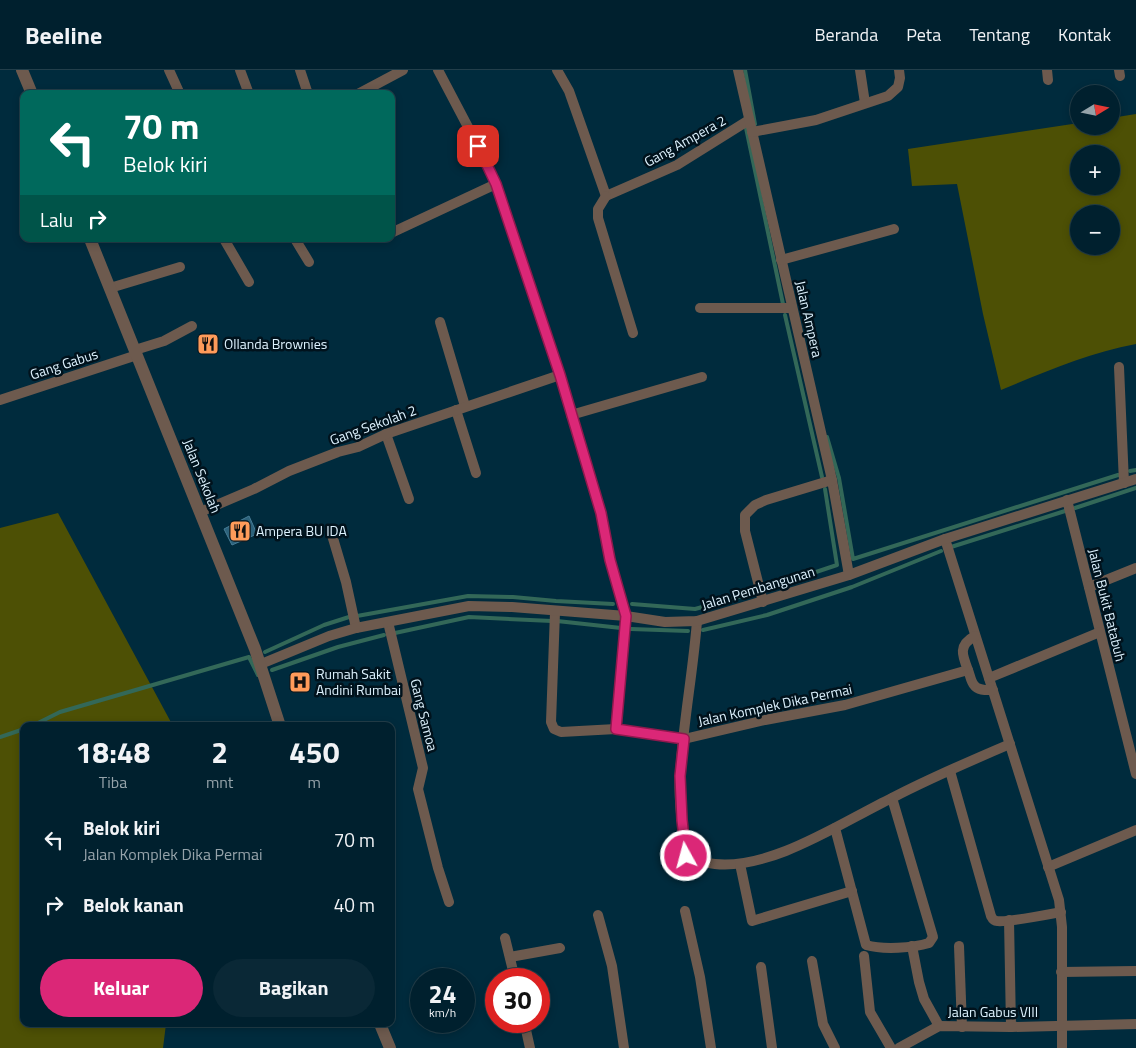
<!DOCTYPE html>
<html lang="id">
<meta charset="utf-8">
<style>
body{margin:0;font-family:"Titillium Web",sans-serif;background:#0a2836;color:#f1f3f6;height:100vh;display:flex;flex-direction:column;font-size:19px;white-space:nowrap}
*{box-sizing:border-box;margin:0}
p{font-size:16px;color:#95a3aa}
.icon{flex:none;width:28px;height:28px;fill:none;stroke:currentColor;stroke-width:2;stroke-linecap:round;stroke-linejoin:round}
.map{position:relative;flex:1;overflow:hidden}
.sheet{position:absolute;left:20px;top:652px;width:375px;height:305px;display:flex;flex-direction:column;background:#00202e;border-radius:10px;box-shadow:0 2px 8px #0003,0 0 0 1px #223e4a}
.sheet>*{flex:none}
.top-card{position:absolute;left:20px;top:20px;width:375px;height:152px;border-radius:10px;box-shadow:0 2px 8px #0003,0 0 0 1px #223e4a;background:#00695c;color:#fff;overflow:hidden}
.needle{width:32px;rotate:80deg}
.controls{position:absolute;left:1070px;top:15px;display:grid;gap:10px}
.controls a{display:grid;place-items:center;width:50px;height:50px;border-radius:50%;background:#00202e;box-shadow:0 2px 8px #0003,0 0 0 1px #223e4a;font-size:25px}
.speed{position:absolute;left:410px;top:898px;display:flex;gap:10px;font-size:25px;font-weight:700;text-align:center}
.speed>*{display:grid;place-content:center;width:65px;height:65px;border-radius:50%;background:#00202e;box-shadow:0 2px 8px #0003,0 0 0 1px #223e4a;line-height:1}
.speed small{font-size:12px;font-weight:400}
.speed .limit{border:8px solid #d22;background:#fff;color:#111}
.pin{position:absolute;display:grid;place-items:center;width:42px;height:42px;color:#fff;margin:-21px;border-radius:10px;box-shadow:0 2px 8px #0006}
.me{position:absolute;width:55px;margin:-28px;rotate:353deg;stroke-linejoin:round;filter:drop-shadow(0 0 4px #0008)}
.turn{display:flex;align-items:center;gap:18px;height:105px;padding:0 20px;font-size:22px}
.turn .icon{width:65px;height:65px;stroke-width:2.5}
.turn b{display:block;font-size:35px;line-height:42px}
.then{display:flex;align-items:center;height:48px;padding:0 20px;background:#0003;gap:10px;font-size:19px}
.eta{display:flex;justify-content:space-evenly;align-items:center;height:85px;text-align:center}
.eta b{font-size:30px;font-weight:700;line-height:35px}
.cta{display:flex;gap:10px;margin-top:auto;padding:10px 20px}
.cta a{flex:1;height:58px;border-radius:30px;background:#db2777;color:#fff;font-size:20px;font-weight:700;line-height:58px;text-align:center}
.cta a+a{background:#0a2836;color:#f1f3f6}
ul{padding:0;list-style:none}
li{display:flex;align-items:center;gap:15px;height:65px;padding:0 20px}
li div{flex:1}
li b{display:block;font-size:19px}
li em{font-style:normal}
header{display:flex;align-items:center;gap:30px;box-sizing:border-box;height:70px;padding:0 25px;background:#00202e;border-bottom:1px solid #223e4a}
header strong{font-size:24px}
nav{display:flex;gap:28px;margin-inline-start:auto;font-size:18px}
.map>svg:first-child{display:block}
.green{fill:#4d5005;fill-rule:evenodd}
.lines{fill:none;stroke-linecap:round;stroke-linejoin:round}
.stream{stroke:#336858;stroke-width:4}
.building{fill:#2c627b;stroke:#477c96}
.minor{stroke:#6d5a4e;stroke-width:10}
.tertiary{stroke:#6d5a4e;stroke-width:12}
.route-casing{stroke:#8e194d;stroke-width:12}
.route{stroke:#db2777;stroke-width:9}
.labels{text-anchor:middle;stroke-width:5;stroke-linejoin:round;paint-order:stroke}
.street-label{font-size:14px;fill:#ddf2fe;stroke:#00121c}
.poi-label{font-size:14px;fill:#ddf2fe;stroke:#00121c;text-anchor:start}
</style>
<header>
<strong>Beeline</strong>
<nav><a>Beranda</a><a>Peta</a><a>Tentang</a><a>Kontak</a></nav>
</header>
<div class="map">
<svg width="1136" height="978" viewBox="0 0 1136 978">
<rect width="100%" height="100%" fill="#002b3d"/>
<g class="green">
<path d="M1136 44V274C1089 283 1044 302 1001 320L983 244 957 114 912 116 908 79 1079 53V56H1111V48ZM1079 84H1111V116H1079ZM1079 144H1111V176H1079Z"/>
<polygon points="58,443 173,656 24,656 24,954 166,954 163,978 0,978 0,458"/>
</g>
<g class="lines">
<g class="stream">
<polyline points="745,0 755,54"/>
<polyline points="745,53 783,234"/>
<polyline points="785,245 822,407"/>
<polyline points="827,367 839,408 853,489 1118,405"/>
<polyline points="1130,401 1136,400"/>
<polyline points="1075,438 1136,418"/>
<polyline points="951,477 1065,441"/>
<polyline points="765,519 837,495 825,419"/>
<polyline points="632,534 695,539 753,523"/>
<polyline points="357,546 468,526 513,527 556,531 613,534"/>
<polyline points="557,551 621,558"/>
<polyline points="631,559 688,561"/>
<polyline points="703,560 767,545 852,517 941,481"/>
<polyline points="395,563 469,547 552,551"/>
<polyline points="265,582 324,555 349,547"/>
<polyline points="272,600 338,577 384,565"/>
<polyline points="32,656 60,642 249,587 258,605"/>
<polyline points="0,667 24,659"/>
</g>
</g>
<polygon class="building" points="249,446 257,464 232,475 224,459"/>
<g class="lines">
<g class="minor">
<polyline points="169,0 180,24"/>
<polyline points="240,0 249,24"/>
<polyline points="300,0 308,24"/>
<polyline points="438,0 478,76 496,114 560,305 601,443 610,490 626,546 616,659"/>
<polyline points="557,0 569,21 606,126 677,95 749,50"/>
<polyline points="738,0 832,410 849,505"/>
<polyline points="860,0 865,33"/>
<polyline points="1047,0 1048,10"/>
<polyline points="1119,0 1120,6"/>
<polyline points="358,24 403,0"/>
<polyline points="752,62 816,50 888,26 898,17 900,8 899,0"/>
<polyline points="606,126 598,139 598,148 633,263"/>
<polyline points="391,163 496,114"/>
<polyline points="224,169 249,212"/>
<polyline points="295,169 309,192"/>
<polyline points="781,190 894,159"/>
<polyline points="110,218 180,197"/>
<polyline points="700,238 792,238"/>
<polyline points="440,252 465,336"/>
<polyline points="135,280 164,271 192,256"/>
<polyline points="1119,297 1124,413"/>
<polyline points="0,330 137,285"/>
<polyline points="456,340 476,403"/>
<polyline points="571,345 702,307"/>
<polyline points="386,364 409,429"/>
<polyline points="1067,430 1136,704"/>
<polyline points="200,442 254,419 289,401 338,382 358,377 386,364 560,305"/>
<polyline points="332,465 346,512 356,558"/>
<polyline points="945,469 1059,830 1062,857 1062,978"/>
<polyline points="1089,517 1136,498"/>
<polyline points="763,532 745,461 745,445 755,435 766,430 832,410"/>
<polyline points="555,542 551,652 554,659 561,662 616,659 684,669 765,650 845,635 968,600"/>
<path d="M697 551C693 603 683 653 680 705 678 731 683 759 686 786 695 789 705 793 715 794 772 800 842 752 892 728 930 708 970 691 1010 674"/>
<polyline points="388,552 423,698 418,719 438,798 449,832"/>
<path d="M975 566C958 575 962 585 968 600 970 605 971 612 974 615 978 621 987 620 993 620"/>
<polyline points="261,594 329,566 356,558 469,536 512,537 626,546 665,552 697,551 849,505 945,469 1136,409"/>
<polyline points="989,608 1100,562"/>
<path d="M950 701 991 846C992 848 994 851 997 851 1005 853 1050 844 1061 842"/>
<path d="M835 758 866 875C883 880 913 878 929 873L933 867 892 728"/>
<polyline points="740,794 752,851 852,821"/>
<polyline points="1048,797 1136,760"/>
<polyline points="685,841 700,907 711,978"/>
<polyline points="598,845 612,896 624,978"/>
<polyline points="1009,850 1011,957"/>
<polyline points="505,868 515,909"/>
<polyline points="912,876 919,912 924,929 939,956"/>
<polyline points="959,876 962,957"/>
<polyline points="864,886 870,942 891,978"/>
<polyline points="510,887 560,878"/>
<polyline points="812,891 823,954 835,978"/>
<polyline points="761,897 772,978"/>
<polyline points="1061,902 1136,901"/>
<polyline points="524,951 530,978"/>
<polyline points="899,978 939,956 1011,957 1136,954"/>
</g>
<g class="tertiary">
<polyline points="22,0 32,24"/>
<polyline points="90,169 255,579 280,656"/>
<polyline points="380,954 390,978"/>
</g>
</g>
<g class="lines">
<g class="route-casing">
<polyline id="route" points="478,76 496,114 560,305 601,443 610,490 626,546 616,659 684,669 680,706 682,750 686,786"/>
</g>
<use href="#route" class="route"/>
</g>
<defs>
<g id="restaurant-square" transform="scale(1.125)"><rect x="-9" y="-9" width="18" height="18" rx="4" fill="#ff9b5a" stroke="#00121c"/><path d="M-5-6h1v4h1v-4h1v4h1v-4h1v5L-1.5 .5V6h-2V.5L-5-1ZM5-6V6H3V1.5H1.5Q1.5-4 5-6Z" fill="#111"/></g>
<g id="hospital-square" transform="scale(1.125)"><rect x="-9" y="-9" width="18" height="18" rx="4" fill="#ff9b5a" stroke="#00121c"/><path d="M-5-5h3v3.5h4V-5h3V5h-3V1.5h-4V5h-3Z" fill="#111"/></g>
</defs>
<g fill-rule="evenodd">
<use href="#restaurant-square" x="208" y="274"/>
<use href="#restaurant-square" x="240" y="461"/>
<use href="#hospital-square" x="300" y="612"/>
</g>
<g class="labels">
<g class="street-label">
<text transform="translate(685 71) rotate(-29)" y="5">Gang Ampera 2</text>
<text transform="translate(809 249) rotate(77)" y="5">Jalan Ampera</text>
<text transform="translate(64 294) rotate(-18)" y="5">Gang Gabus</text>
<text transform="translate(373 355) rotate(-20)" y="5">Gang Sekolah 2</text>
<text transform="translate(202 406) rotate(68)" y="5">Jalan Sekolah</text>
<text transform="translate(758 518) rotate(-17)" y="5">Jalan Pembangunan</text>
<text transform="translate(1107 535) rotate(76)" y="5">Jalan Bukit Batabuh</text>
<text transform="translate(775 635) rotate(-12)" y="5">Jalan Komplek Dika Permai</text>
<text transform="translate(424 645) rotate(76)" y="5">Gang Samoa</text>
<text x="993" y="947">Jalan Gabus VIII</text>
</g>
<g class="poi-label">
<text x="224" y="279">Ollanda Brownies</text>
<text x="256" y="466">Ampera BU IDA</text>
<text x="316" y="609">Rumah Sakit<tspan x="316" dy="16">Andini Rumbai</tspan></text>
</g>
</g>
</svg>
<div class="controls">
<a><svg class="needle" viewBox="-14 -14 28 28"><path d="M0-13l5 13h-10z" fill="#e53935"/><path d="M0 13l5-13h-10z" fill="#95a3aa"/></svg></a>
<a>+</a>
<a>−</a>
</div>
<div class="speed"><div>24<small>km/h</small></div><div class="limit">30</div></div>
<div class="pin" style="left:478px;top:76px;background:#d93025"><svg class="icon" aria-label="arrive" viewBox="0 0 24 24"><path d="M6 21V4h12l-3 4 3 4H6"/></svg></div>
<svg class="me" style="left:686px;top:786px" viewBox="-20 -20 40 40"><circle r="17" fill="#db2777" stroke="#fff" stroke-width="3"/><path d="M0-11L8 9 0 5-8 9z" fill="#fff"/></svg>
<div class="top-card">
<div class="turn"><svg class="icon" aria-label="left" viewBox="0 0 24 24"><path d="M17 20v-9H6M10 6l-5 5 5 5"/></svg><div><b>70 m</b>Belok kiri</div></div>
<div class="then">Lalu<svg class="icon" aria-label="right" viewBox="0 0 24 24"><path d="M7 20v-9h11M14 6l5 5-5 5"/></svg></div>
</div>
<section class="sheet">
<div class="eta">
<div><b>18:48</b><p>Tiba</p></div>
<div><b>2</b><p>mnt</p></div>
<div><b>450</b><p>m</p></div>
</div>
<ul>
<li><svg class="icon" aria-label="left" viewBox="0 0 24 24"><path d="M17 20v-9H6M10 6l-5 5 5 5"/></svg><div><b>Belok kiri</b><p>Jalan Komplek Dika Permai</p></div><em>70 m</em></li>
<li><svg class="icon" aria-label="right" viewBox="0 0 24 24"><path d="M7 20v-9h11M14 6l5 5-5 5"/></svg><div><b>Belok kanan</b></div><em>40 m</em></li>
</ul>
<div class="cta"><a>Keluar</a><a>Bagikan</a></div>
</section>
</div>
